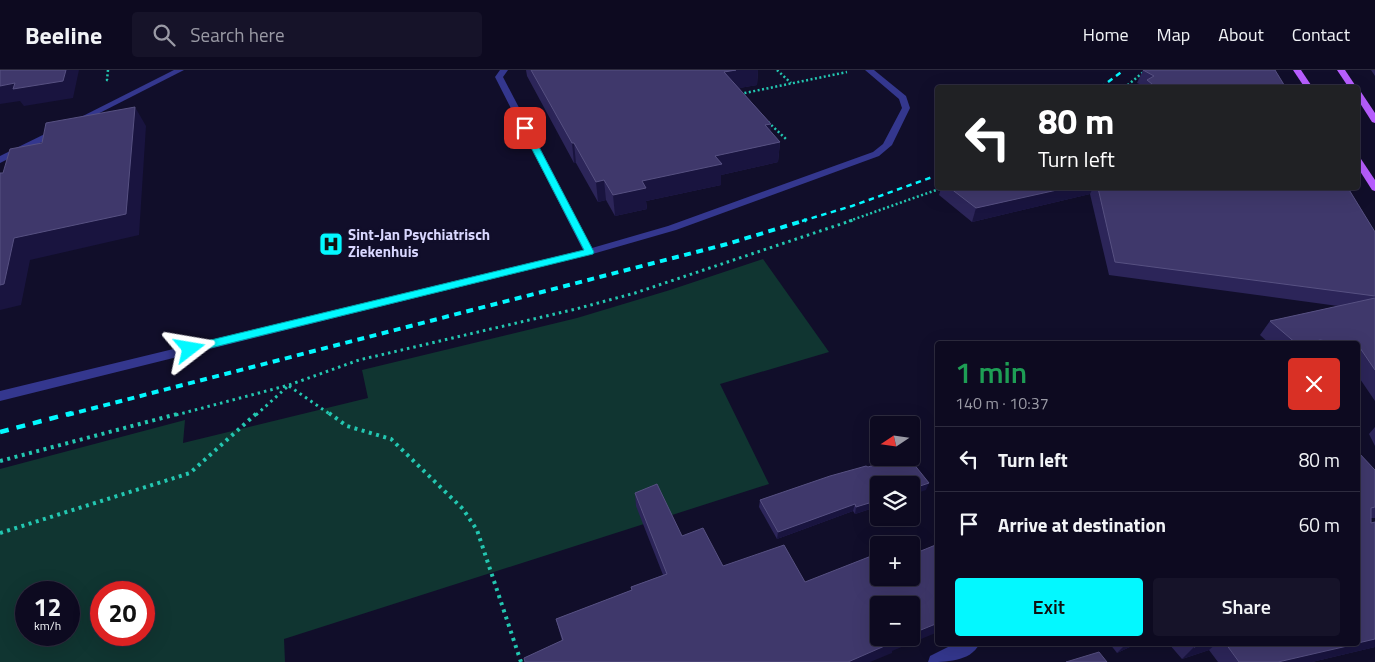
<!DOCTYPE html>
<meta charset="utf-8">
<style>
body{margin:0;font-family:"Titillium Web",sans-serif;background:#161329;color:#f1f3f6;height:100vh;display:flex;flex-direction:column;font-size:19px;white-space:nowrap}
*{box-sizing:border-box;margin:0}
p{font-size:16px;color:#9a9aa5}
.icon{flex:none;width:28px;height:28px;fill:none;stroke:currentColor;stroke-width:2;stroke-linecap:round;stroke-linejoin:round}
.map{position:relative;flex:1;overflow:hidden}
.side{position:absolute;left:935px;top:271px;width:425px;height:305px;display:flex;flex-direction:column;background:#0d0a20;border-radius:5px;box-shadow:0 5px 20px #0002,0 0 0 1px #2d2b3e}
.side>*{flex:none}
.banner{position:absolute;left:935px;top:15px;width:425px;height:105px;border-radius:5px;box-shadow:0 5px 20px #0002,0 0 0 1px #2d2b3e;background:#202124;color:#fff;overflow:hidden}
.needle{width:32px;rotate:257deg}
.buttons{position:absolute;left:870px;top:346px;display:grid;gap:10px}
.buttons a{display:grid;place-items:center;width:50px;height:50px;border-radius:5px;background:#0d0a20;box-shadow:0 5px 20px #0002,0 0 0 1px #2d2b3e;font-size:25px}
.speed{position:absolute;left:15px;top:511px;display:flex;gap:10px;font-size:25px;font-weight:700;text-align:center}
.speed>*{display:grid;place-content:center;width:65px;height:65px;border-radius:50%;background:#0d0a20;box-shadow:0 5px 20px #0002,0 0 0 1px #2d2b3e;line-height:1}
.speed small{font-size:12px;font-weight:400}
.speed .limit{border:8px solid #d22;background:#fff;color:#111}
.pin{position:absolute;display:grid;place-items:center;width:42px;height:42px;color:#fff;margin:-21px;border-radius:10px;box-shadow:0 2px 8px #0006}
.me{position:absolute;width:55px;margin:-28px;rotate:76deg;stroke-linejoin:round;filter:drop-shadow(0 0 4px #0008)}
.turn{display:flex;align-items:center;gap:18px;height:105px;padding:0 20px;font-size:22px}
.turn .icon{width:65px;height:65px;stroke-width:2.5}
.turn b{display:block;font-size:35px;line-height:42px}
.round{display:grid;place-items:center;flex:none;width:52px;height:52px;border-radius:5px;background:#161329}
.summary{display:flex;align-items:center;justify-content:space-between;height:85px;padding:0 20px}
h1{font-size:30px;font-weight:600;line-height:38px;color:#1e9e55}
.button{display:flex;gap:10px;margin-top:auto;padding:10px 20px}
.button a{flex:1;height:58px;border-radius:5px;background:#03f8ff;color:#111;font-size:20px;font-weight:600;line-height:58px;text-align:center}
.button a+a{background:#161329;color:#f1f3f6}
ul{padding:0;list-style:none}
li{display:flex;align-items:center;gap:15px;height:65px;padding:0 20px;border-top:1px solid #2d2b3e}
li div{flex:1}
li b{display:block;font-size:19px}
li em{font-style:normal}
header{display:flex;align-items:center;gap:30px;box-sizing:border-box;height:70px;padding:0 25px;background:#0d0a20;border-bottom:1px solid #2d2b3e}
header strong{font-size:24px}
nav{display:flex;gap:28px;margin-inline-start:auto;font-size:18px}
.search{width:350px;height:45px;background:#161329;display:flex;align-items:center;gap:12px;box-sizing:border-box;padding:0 18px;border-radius:5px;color:#9a9aa5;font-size:19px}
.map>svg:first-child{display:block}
.green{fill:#103531;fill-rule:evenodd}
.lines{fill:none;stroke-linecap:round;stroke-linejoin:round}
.path-far2{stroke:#23c7b1;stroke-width:2.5;stroke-dasharray:2 2.5;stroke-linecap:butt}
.path-far1{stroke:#23c7b1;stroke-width:3;stroke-dasharray:2.5 4;stroke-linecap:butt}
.path{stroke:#23c7b1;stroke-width:4;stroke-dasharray:3 4.5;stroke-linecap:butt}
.lane{fill:#34378e;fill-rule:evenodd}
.street{fill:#34378e;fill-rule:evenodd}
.primary{fill:#b85eff;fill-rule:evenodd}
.rail-far2{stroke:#03f8ff;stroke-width:2.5;stroke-dasharray:5.5 4.5;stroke-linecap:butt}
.rail-far1{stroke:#03f8ff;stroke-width:4;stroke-dasharray:7 5.5;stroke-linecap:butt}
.rail{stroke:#03f8ff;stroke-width:4.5;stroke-dasharray:9 8;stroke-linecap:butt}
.wall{fill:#2c2559}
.shaded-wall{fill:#19143f}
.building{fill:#3f386b;stroke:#575182}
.route{fill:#03f8ff;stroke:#02a1a6}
.labels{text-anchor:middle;stroke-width:5;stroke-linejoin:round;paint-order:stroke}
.poi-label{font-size:15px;font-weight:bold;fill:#d9d7ff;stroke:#110e2a;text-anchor:start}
</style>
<header>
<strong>Beeline</strong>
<div class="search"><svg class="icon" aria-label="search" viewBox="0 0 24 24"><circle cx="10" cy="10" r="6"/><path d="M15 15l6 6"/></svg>Search here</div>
<nav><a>Home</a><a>Map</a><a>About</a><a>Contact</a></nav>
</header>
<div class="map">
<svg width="1375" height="592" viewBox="0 0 1375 592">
<rect width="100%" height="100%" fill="#110e2a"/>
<path class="green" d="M763 189 829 282 720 314 769 414 284 569 285 592H0V399L185 350 183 373 368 328 362 300 577 248 670 220ZM26 522H69V565H26ZM101 522H144V565H101Z"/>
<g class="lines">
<g class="path-far2">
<polyline points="108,0 107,10 110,11"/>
<polyline points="777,0 791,13"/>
<polyline points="1124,18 1146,0"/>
<polyline points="740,24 847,2"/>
<polyline points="768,52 786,69"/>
<polyline points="849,151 942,118"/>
</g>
<g class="path-far1">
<polyline points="289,316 331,345"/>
<polyline points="176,345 289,315 359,290 576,239 635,223 853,150"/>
<polyline points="256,345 287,317"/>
</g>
<g class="path">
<polyline points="329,343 347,356 391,369 463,439 477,460 521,592"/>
<polyline points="0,391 181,343"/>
<polyline points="0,463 190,403 257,343"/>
</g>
<g class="lane">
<polygon points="174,0 184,0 78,54 75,55 71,52"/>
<polygon points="500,0 508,0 503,7 592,178 668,156 873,82 883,74 902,38 899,29 865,0 874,0 906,26 910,38 892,75 879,86 676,160 589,185 0,331 0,321 583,180 495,7"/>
<polygon points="57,58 61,61 60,63 0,93 0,86"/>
</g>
<path class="street" d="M954 574H979C971 592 944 592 928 592L930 586Z"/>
<g class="primary">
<polygon points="1293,0 1301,0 1313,18 1305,18"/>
<polygon points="1337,0 1345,0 1357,18 1349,18"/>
<polygon points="1358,21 1361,22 1375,43 1375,53 1372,52 1358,30"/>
<polygon points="1358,88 1361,89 1375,110 1375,121 1372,120 1358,98"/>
</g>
<g class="rail-far2">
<polyline points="1100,18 1124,0"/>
<polyline points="802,151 852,136 938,105"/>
</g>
<polyline class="rail-far1" points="67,345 727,174 806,150"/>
<polyline class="rail" points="0,362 72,343"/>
</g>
<g class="wall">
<polygon points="526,0 758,0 757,15 739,18 771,54 770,61 780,72 778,92 721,105 721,115 646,131 647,139 615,146 606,130 598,132 576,93 574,93 527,6"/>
<polygon points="1143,0 1286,18 1143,18 1144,16 1137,13"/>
<polygon points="1371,0 1375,0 1375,6"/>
<polygon points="941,118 1348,118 1375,162 1375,331 1358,306 1358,274 1270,274 1260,265 1270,251 1338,236 1109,205 1090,124 972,152 939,125"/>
<polygon points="1375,357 1375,376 1369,364"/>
<polygon points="1358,382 1375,400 1375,448 1371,448 1375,577 1312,592 1218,592 1209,580 1182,589 1169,574 1358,574"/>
<polygon points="868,397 926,420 879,415 879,436 855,444 853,441 777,469 759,437 760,430"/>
<polygon points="635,423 682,466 723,496 805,512 892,581 892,583 562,571 556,549 632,520 631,517 663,505 636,436"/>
<polygon points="1110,574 1136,574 1117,583"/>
</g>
<g class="shaded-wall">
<polygon points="66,0 79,0 73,28 24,36 20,31 0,34 0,16"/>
<polygon points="736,0 758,0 757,15 723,21 724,2"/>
<polygon points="135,37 146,56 139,165 30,190 21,235 0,240 0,215 14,168"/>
<polygon points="771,54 769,74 765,55"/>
<polygon points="780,72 778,92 721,105 721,115 646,131 647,139 615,146 613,125 642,111 715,86"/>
<polygon points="572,73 574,73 576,93 574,93"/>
<polygon points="604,110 606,130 598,132 596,112"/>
<polygon points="1066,118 1093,118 1090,124 972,152 976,138"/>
<polygon points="1320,270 1317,274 1305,274"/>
<polygon points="929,413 926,420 911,425 911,419"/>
<polygon points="879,430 879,436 855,444 856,437"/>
<polygon points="855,434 853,441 777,469 778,462"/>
<polygon points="938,553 938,562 892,581 892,583 870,592 848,592 902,568 911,568 911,564"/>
<polygon points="1375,569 1375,577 1312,592 1278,592"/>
<polygon points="1126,574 1136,574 1117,583"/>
<polygon points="1204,574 1216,574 1209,580 1182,589 1194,577"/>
</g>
<g class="building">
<polygon points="0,0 66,0 63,11 13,19 15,13 0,16"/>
<polygon points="531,0 736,0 724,2 771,54 765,55 780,72 715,86 722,94 642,111 646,118 613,125 604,110 596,112 574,73 572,73"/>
<polygon points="1143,0 1275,0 1286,18 1157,18 1147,10 1154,6"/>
<polygon points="135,37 126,144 14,168 4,214 0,215 0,103 3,103 10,79 42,73 46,53"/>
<polygon points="950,118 1066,118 976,138"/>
<polygon points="1098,118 1348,118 1375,162 1375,226 1115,192"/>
<polygon points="1375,228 1375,300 1358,275 1358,274 1345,274 1320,270 1305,274 1297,274 1270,251"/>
<polygon points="1358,382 1375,400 1375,437 1371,438 1371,453 1375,452 1375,569 1358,573"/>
<polygon points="895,388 909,388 929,413 911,419 911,415 879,415 879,430 856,437 855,434 778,462 760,430 830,406 866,396 868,397"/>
<polygon points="657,414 682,466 703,458 723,496 784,475 805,512 879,483 879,508 911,508 911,485 938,474 938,553 911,564 911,535 879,535 879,568 902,568 895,570 896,571 848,592 525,592 524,588 563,570 556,549 632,520 631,517 667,504 635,423"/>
<polygon points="1191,574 1204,574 1194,577"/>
<polygon points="1226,574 1356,574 1278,592 1239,592"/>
<polygon points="1099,582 1107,592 1066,592"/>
</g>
<polygon class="route" points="523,56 529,58 594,182 593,184 190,283 186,282 185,279 190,275 584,180 521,58"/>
<defs>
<g id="hospital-square" transform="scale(1.25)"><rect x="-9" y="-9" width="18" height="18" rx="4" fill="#03f8ff" stroke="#110e2a"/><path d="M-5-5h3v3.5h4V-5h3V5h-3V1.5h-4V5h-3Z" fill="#111"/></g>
</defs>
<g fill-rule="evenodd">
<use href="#hospital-square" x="331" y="174"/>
</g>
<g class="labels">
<g class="poi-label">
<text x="348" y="170">Sint-Jan Psychiatrisch<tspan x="348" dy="17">Ziekenhuis</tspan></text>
</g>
</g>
</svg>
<div class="buttons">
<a><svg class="needle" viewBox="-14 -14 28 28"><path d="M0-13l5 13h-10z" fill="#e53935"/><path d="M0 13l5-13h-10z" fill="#9a9aa5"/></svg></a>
<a><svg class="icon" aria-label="layers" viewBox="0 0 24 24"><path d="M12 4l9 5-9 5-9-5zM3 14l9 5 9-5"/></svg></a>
<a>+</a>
<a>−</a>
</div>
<div class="speed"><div>12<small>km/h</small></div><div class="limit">20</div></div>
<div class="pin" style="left:525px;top:58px;background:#d93025"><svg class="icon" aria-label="arrive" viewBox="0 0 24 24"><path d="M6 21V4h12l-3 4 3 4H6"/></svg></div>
<svg class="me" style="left:190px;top:279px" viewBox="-20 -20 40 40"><path d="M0-17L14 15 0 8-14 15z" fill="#03f8ff" stroke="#fff" stroke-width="4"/></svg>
<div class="banner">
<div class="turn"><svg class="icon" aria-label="left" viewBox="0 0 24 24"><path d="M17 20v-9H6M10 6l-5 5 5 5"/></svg><div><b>80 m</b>Turn left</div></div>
</div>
<section class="side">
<div class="summary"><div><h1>1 min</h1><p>140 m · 10:37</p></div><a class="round" style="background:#d93025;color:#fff"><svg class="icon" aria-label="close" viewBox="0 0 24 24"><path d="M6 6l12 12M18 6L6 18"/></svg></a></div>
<ul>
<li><svg class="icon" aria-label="left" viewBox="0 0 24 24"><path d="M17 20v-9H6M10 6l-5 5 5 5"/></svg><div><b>Turn left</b></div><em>80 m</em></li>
<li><svg class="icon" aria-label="arrive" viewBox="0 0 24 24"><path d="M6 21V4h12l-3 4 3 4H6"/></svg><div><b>Arrive at destination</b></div><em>60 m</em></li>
</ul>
<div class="button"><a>Exit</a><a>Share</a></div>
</section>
</div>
